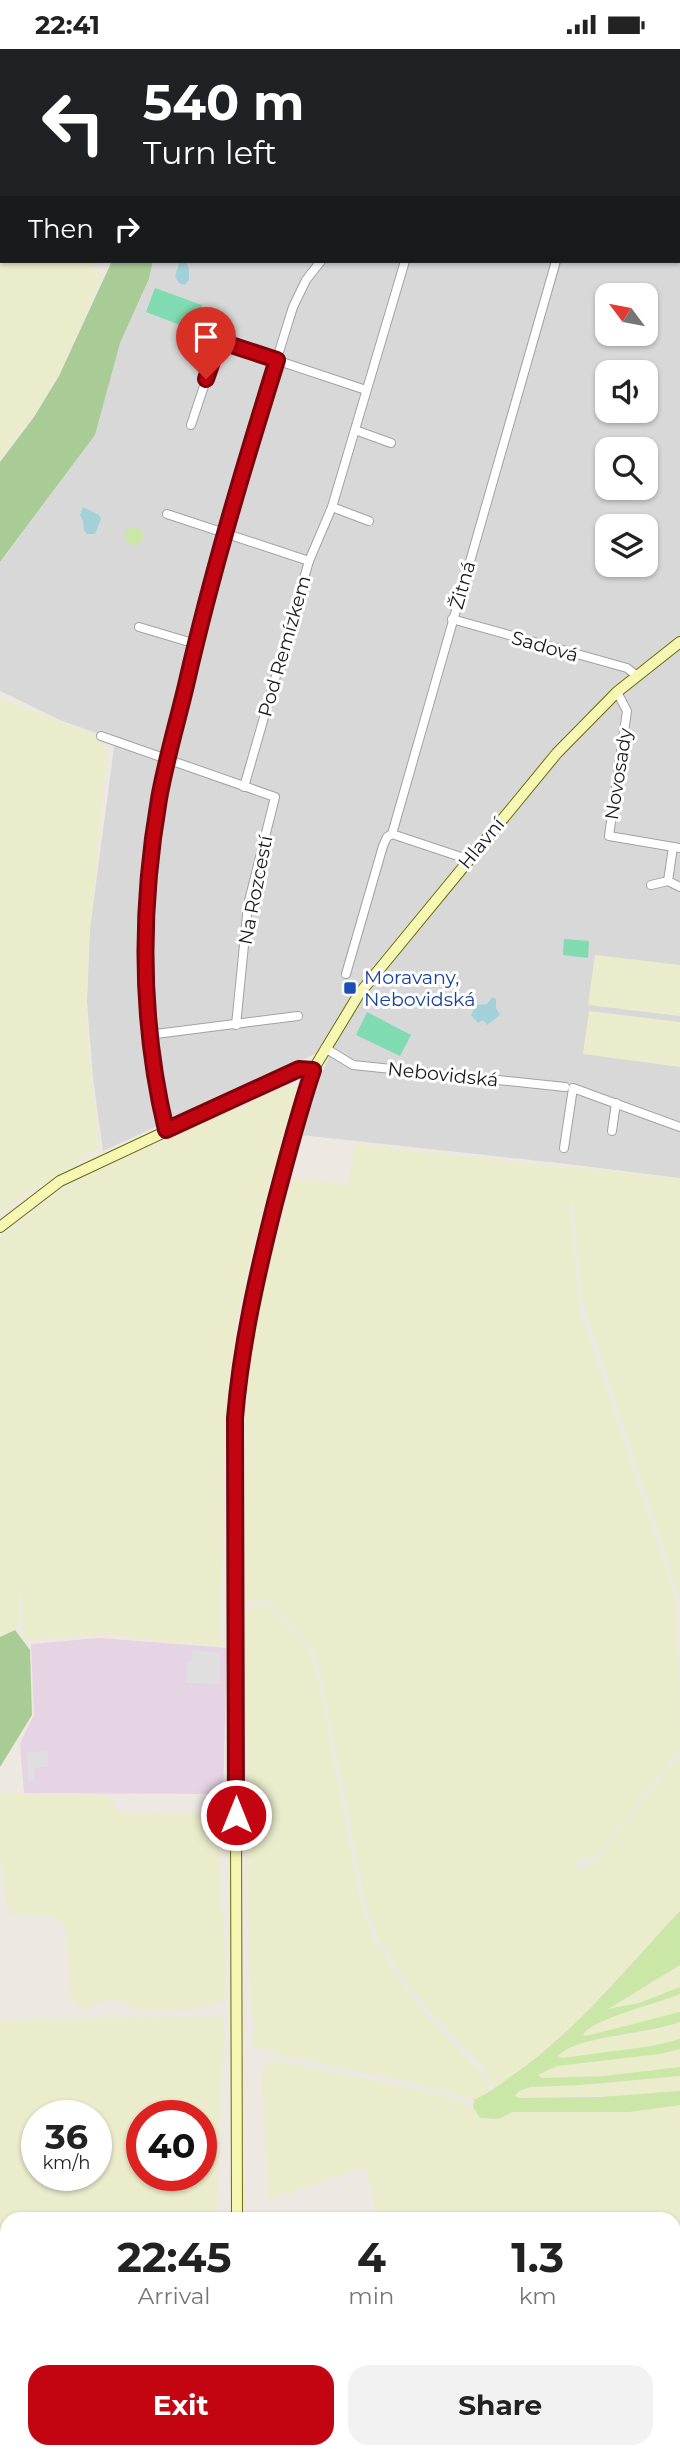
<!DOCTYPE html>
<meta charset="utf-8">
<style>
body{margin:0;font-family:Montserrat,sans-serif;background:#f2f2f2;color:#222;height:100vh;display:flex;flex-direction:column;font-size:26px;white-space:nowrap}
*{box-sizing:border-box;margin:0}
p{font-size:23px;color:#767676}
.icon{flex:none;width:38px;height:38px;fill:none;stroke:currentColor;stroke-width:2;stroke-linecap:round;stroke-linejoin:round}
.map{position:relative;flex:1;overflow:hidden}
.drawer{position:absolute;left:0px;top:2163px;width:681px;height:247px;display:flex;flex-direction:column;background:#fff;border-radius:21px 21px 0 0;box-shadow:0 2px 5px #0004}
.drawer>*{flex:none}
.guide{position:absolute;left:0px;top:0px;width:681px;height:214px;box-shadow:0 2px 5px #0004;background:#202124;color:#fff;overflow:hidden}
.needle{width:46px;rotate:302deg}
.fabs{position:absolute;left:595px;top:234px;display:grid;gap:14px}
.fabs a{display:grid;place-items:center;width:63px;height:63px;border-radius:14px;background:#fff;box-shadow:0 2px 5px #0004;font-size:35px}
.speed{position:absolute;left:21px;top:2051px;display:flex;gap:14px;font-size:35px;font-weight:700;text-align:center}
.speed>*{display:grid;place-content:center;width:91px;height:91px;border-radius:50%;background:#fff;box-shadow:0 2px 5px #0004;line-height:1}
.speed small{font-size:18px;font-weight:400}
.speed .limit{border:10px solid #d22;background:#fff;color:#111}
.pin{position:absolute;display:grid;place-items:center;width:60px;height:60px;color:#fff;margin:-72px -30px;border-radius:50% 50% 50% 0;rotate:-45deg;box-shadow:0 0 7px #0007}
.pin .icon{rotate:45deg}
.me{position:absolute;width:77px;margin:-38px;rotate:0deg;stroke-linejoin:round;filter:drop-shadow(0 0 5px #0008)}
.turn{display:flex;align-items:center;gap:24px;height:147px;padding:0 28px;font-size:32px}
.turn .icon{width:91px;height:91px;stroke-width:2.5}
.turn b{display:block;font-size:49px;line-height:60px}
.then{display:flex;align-items:center;height:66px;padding:0 28px;background:#0003;gap:14px;font-size:26px}
.eta{display:flex;justify-content:space-evenly;align-items:center;height:119px;text-align:center}
.eta b{font-size:42px;font-weight:700;line-height:49px}
.action{display:flex;gap:14px;margin-top:auto;padding:14px 28px}
.action a{flex:1;height:80px;border-radius:21px;background:#c20511;color:#fff;font-size:28px;font-weight:700;line-height:80px;text-align:center}
.action a+a{background:#f2f2f2;color:#222}
.status{display:flex;justify-content:space-between;align-items:center;height:49px;padding:0 35px;background:#fff;direction:ltr}
.status svg{height:19px;fill:currentColor}
.map>svg:first-child{display:block}
.residential{fill:#d9d8d8;fill-rule:evenodd}
.industrial{fill:#e6d3e3}
.farmland{fill:#ebeccc;fill-rule:evenodd}
.grass{fill:#cae7a7}
.forest{fill:#a9cb96}
.pitch{fill:#80dbb2}
.parking{fill:#dfdfdf}
.water{fill:#a2d1da}
.lines{fill:none;stroke-linecap:round;stroke-linejoin:round}
.street-casing{stroke:#a2a2a2;stroke-width:10}
.secondary-casing{stroke:#696e07;stroke-width:12}
.street{stroke:#fff;stroke-width:8}
.secondary{stroke:#f7f7b4;stroke-width:10}
.route-casing{stroke:#7e030b;stroke-width:18}
.route{stroke:#c20511;stroke-width:12}
.transit-dot{fill:#1a4fb4;stroke:#fff;stroke-width:2.5}
.labels{text-anchor:middle;stroke-width:6;stroke-linejoin:round;paint-order:stroke}
.street-label{font-size:19px;fill:#1b1b1b;stroke:#fff}
.transit-label{font-size:19px;fill:#164399;stroke:#fff;text-anchor:start}
</style>
<div class="status"><b>22:41</b><svg viewBox="0 0 49 12"><path d="M0 12V9h3v3zM5 12V6h3v6zM10 12V3h3v9zM15 12V0h3v12zM26 1h20v11H26zM47 4h2v5h-2z"/></svg></div>
<div class="map">
<svg width="680" height="2409" viewBox="0 0 680 2409">
<rect width="100%" height="100%" fill="#ede8e1"/>
<g class="residential">
<path d="M538 0H680V1129L559 1114 301 1086 312 1044 329 1009 317 1004 103 1102 93 1029 87 952 90 880 115 691 60 671 0 642V514L95 386 119 296 149 231 153 212H679V2H538ZM607 247H646V285H607ZM607 324H646V362H607ZM607 401H646V439H607ZM607 478H646V516H607Z"/>
<polygon points="87,2403 178,2403 182,2409 91,2409"/>
</g>
<polygon class="industrial" points="99,1589 227,1599 223,1745 24,1744 20,1694 34,1666 31,1595"/>
<g class="farmland">
<polygon points="0,0 199,0 2,2 2,212 96,212 93,220 103,225 60,324 32,368 0,410"/>
<polygon points="207,0 536,0 206,2"/>
<polygon points="0,650 95,686 104,695 107,706 89,890 86,974 99,1097 71,1118 24,1146 0,1164"/>
<polygon points="595,906 680,916 680,967 588,956"/>
<polygon points="589,962 680,973 680,1018 583,1005"/>
<polygon points="290,1036 295,1041 294,1046 264,1155 238,1262 229,1326 225,1364 221,1596 170,1594 109,1585 24,1591 19,1510 20,1574 12,1583 0,1588 0,1189 66,1138 92,1124"/>
<polygon points="354,1096 680,1130 680,1550 582,1249 574,1164 572,1152 569,1152 580,1263 675,1546 677,1566 680,1674 680,1700 600,1802 593,1808 579,1811 577,1823 597,1810 680,1706 680,1862 572,1977 527,2017 494,2039 483,2018 411,1941 378,1889 365,1853 322,1632 315,1603 269,1552 246,1552 245,1369 252,1300 263,1241 293,1129 349,1136"/>
<polygon points="270,1557 308,1601 317,1624 360,1851 374,1892 406,1940 427,1967 478,2020 486,2031 489,2041 478,2049 474,2051 405,2032 281,2006 254,1997 252,1986 256,1976 252,1965 249,1920 245,1558"/>
<polygon points="0,1745 107,1746 118,1763 127,1765 202,1764 213,1768 218,1780 225,1905 225,1945 219,1954 193,1960 161,1962 138,1961 118,1950 105,1950 86,1960 76,1957 69,1938 70,1917 64,1873 48,1867 17,1867 8,1863 0,1805"/>
<polygon points="680,1916 680,1938 639,1954 608,1960"/>
<polygon points="680,1945 679,1964 585,1987 583,1986 585,1981 603,1972"/>
<path d="M217 1968H223L224 1973 216 2170H7V2364L0 2361V1973L23 1970ZM37 2067H96V2126H37ZM142 2067H201V2126H142Z"/>
<polygon points="680,1973 680,1990 652,1997 562,2009 557,2007 560,2004 581,1994 662,1980"/>
<polygon points="680,2000 680,2018 666,2021 604,2027 542,2029 538,2026 556,2017"/>
<polygon points="278,2012 441,2046 473,2058 481,2069 498,2070 513,2063 629,2063 680,2056 680,2409 255,2409 255,2403 674,2403 674,2170 378,2170 366,2118 268,2151 262,2026 265,2019 269,2014"/>
<polygon points="680,2027 680,2042 653,2045 519,2049 515,2047 519,2042 531,2038 581,2036"/>
<polygon points="7,2372 7,2403 29,2403 32,2409 0,2409 0,2376"/>
</g>
<g class="grass">
<circle cx="134" cy="487" r="9"/>
<path d="M680 1862V1916L608 1960 639 1954 680 1938V1945C660 1954 591 1970 583 1986L586 1987 680 1963V1973C650 1985 575 1987 558 2007L562 2009 652 1997 680 1990V2000L660 2005 557 2017 538 2026 542 2029 604 2027 680 2018V2027L581 2036 531 2038 519 2042 515 2047 519 2049 600 2048 680 2042V2056L629 2063H513L498 2070 480 2069 473 2058 474 2051C487 2045 499 2036 510 2028 575 1984 626 1919 680 1862Z"/>
</g>
<g class="forest">
<polygon points="112,212 153,212 149,230 120,294 95,386 0,513 0,413 34,368 59,327"/>
<polygon points="15,1581 30,1601 32,1666 0,1718 0,1588"/>
</g>
<g class="pitch">
<polygon points="155,239 202,256 193,281 146,263"/>
<polygon points="564,890 589,892 588,909 563,906"/>
<polygon points="367,963 411,986 400,1007 356,986"/>
</g>
<g class="parking">
<polygon points="192,1601 220,1604 220,1635 186,1634 187,1612 192,1612"/>
<polygon points="48,1702 48,1718 34,1719 34,1732 28,1732 27,1703"/>
</g>
<g class="water">
<polygon points="180,212 186,212 189,220 189,231 185,236 179,234 175,227"/>
<polygon points="83,458 99,466 101,470 95,485 87,485 84,481 83,472 80,466"/>
<polygon points="492,948 496,950 496,959 500,966 487,976 483,971 478,974 471,966 476,956 487,955"/>
</g>
<g class="lines">
<g class="street-casing">
<g id="street">
<polyline points="617,2 617,0"/>
<polyline points="679,152 680,152"/>
<polyline points="191,376 219,292 366,341"/>
<polyline points="355,381 391,394"/>
<polyline points="332,458 369,472"/>
<polyline points="167,465 309,512"/>
<polyline points="452,570 627,619 637,627"/>
<polyline points="139,578 196,595"/>
<polyline points="617,643 627,662 609,787 680,799"/>
<polyline points="101,687 275,748 248,856 236,976"/>
<polyline points="244,738 309,512 332,458 405,212"/>
<polyline points="673,798 668,832 680,838"/>
<polyline points="467,810 392,785 556,212"/>
<polyline points="651,836 668,832"/>
<polyline points="346,925 383,797 387,788 392,785"/>
<polyline points="148,986 298,967"/>
<polyline points="325,999 353,1016 565,1038"/>
<path d="M166 1081C139 972 140 859 159 749 167 707 179 666 188 625 218 501 255 379 293 258L306 231 321 212"/>
<polyline points="612,1082 616,1054"/>
<polyline points="564,1099 573,1039 680,1078"/>
</g>
</g>
<g class="secondary-casing">
<g id="secondary">
<polyline points="0,1178 60,1132 299,1020 313,1021"/>
<polyline points="237,2170 235,1369 239,1316 250,1258 296,1069 313,1021 359,945 557,704 617,643 680,593"/>
<polyline points="238,2403 238,2409"/>
</g>
</g>
<use href="#street" class="street"/>
<use href="#secondary" class="secondary"/>
</g>
<g class="lines">
<g class="route-casing">
<path id="route" d="M206 330 219 292 277 311C244 417 212 523 187 632 178 671 166 710 159 750 140 860 140 972 166 1081L299 1020 313 1021C298 1065 287 1109 275 1154 257 1226 241 1296 235 1369L236 1766"/>
</g>
<use href="#route" class="route"/>
</g>
<rect class="transit-dot" x="343" y="932" width="14" height="14" rx="3.5"/>
<g class="labels">
<g class="street-label">
<text transform="translate(462 536) rotate(-74)" y="7">Žitná</text>
<text transform="translate(284 597) rotate(-74)" y="7">Pod Remízkem</text>
<text transform="translate(545 597) rotate(16)" y="7">Sadová</text>
<text transform="translate(618 725) rotate(-81)" y="7">Novosady</text>
<text transform="translate(481 794) rotate(-50)" y="7">Hlavní</text>
<text transform="translate(255 841) rotate(-79)" y="7">Na Rozcestí</text>
<text transform="translate(443 1025) rotate(6)" y="7">Nebovidská</text>
</g>
<g class="transit-label">
<text x="364" y="935">Moravany,<tspan x="364" dy="22">Nebovidská</tspan></text>
</g>
</g>
</svg>
<div class="fabs">
<a><svg class="needle" viewBox="-14 -14 28 28"><path d="M0-13l5 13h-10z" fill="#e53935"/><path d="M0 13l5-13h-10z" fill="#767676"/></svg></a>
<a><svg class="icon" aria-label="sound" viewBox="0 0 24 24"><path d="M4 9h4l5-4v14l-5-4H4zM17 9q2 3 0 6"/></svg></a>
<a><svg class="icon" aria-label="search" viewBox="0 0 24 24"><circle cx="10" cy="10" r="6"/><path d="M15 15l6 6"/></svg></a>
<a><svg class="icon" aria-label="layers" viewBox="0 0 24 24"><path d="M12 4l9 5-9 5-9-5zM3 14l9 5 9-5"/></svg></a>
</div>
<div class="speed"><div>36<small>km/h</small></div><div class="limit">40</div></div>
<div class="pin" style="left:206px;top:330px;background:#d93025"><svg class="icon" aria-label="arrive" viewBox="0 0 24 24"><path d="M6 21V4h12l-3 4 3 4H6"/></svg></div>
<svg class="me" style="left:236px;top:1766px" viewBox="-20 -20 40 40"><circle r="17" fill="#c20511" stroke="#fff" stroke-width="3"/><path d="M0-11L8 9 0 5-8 9z" fill="#fff"/></svg>
<div class="guide">
<div class="turn"><svg class="icon" aria-label="left" viewBox="0 0 24 24"><path d="M17 20v-9H6M10 6l-5 5 5 5"/></svg><div><b>540 m</b>Turn left</div></div>
<div class="then">Then<svg class="icon" aria-label="right" viewBox="0 0 24 24"><path d="M7 20v-9h11M14 6l5 5-5 5"/></svg></div>
</div>
<section class="drawer">
<div class="eta">
<div><b>22:45</b><p>Arrival</p></div>
<div><b>4</b><p>min</p></div>
<div><b>1.3</b><p>km</p></div>
</div>
<div class="action"><a>Exit</a><a>Share</a></div>
</section>
</div>
